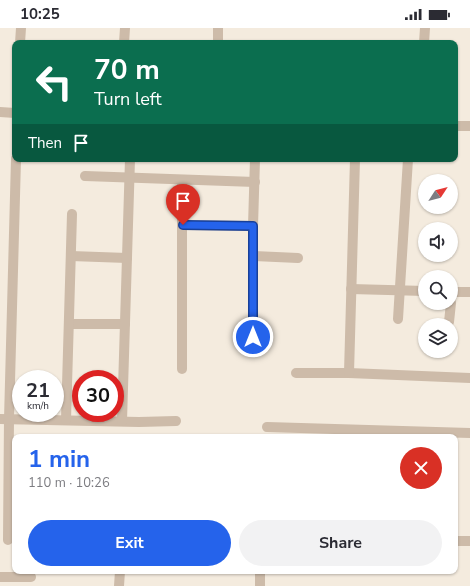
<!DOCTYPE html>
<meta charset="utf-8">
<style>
body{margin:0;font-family:"Nunito Sans",sans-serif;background:#f2f2f3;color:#2b2b33;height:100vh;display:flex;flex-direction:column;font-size:15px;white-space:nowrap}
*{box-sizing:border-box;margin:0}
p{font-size:13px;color:#7c7c81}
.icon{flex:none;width:22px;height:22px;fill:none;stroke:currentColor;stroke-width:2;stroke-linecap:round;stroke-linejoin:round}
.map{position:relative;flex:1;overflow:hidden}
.details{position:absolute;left:12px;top:406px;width:446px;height:140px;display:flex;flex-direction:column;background:#fff;border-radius:8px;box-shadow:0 1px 3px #0004}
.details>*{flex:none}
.hud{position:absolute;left:12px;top:12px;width:446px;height:122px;border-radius:8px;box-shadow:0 1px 3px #0004;background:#0b6e4f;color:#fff;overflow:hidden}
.needle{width:26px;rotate:54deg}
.tools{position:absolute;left:418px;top:146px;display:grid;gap:8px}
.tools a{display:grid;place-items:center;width:40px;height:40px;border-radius:50%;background:#fff;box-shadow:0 1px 3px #0004;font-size:20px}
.speed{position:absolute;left:12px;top:342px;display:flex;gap:8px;font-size:20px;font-weight:700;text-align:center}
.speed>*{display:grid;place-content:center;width:52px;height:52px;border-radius:50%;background:#fff;box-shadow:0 1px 3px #0004;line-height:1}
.speed small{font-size:10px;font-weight:400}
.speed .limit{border:6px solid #d22;background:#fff;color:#111}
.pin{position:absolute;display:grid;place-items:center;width:34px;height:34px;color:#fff;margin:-41px -17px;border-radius:50% 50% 50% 0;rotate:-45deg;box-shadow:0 0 4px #0007}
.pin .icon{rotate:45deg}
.me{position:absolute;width:44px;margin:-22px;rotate:0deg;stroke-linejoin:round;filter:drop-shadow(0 0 3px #0008)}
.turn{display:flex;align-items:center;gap:14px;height:84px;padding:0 16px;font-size:18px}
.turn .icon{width:52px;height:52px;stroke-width:2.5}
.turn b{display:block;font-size:28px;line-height:34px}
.then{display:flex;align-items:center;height:38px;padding:0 16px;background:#0003;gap:8px;font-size:15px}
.round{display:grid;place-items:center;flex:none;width:42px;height:42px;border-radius:21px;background:#f2f2f3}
.summary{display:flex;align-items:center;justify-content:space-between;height:68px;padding:0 16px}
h1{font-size:24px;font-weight:700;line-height:30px;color:#2563eb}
.button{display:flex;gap:8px;margin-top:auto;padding:8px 16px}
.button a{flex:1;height:46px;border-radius:24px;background:#2563eb;color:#fff;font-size:16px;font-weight:700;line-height:46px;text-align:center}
.button a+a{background:#f2f2f3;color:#2b2b33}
.status{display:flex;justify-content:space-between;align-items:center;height:28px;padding:0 20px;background:#fff;direction:ltr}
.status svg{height:11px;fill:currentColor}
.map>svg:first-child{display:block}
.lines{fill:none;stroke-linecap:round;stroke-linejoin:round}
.minor{stroke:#cdbba9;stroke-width:10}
.tertiary{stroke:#cdbba9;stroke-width:10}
.route-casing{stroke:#184099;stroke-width:10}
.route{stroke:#2563eb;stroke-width:7}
</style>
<div class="status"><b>10:25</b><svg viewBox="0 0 49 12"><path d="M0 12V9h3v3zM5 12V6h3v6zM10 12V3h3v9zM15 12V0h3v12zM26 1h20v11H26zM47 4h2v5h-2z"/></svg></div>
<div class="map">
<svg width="470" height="558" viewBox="0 0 470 558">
<rect width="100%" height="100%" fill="#f4ebde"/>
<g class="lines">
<g class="minor">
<polyline points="20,15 21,0"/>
<polyline points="124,15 125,0"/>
<polyline points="218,15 218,0"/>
<polyline points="424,15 425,0"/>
<polyline points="85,148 255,154"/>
<polyline points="183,197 253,198"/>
<polyline points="71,228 127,230"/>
<polyline points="253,228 298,230"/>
<polyline points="351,261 425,263"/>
<polyline points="451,264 470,264"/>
<polyline points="398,291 408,131"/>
<polyline points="449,294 451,275"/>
<polyline points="69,296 125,296"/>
<polyline points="253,309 253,198 255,131"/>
<polyline points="182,341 182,152"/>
<polyline points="296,345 349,345 470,350"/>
<polyline points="349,345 355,131"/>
<polyline points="0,391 139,394 176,393"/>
<polyline points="66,392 72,186"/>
<polyline points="122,393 130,131"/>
<polyline points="267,399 470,405"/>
<polyline points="8,512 9,391 16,131"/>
<polyline points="455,513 470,513"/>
<polyline points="0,549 31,549"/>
<polyline points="119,558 120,543"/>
<polyline points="260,558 260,543"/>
</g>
<g class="tertiary">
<polyline points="0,84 15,85"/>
<polyline points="455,98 470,98"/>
</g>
</g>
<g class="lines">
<g class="route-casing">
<polyline id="route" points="183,197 253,198 253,309"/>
</g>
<use href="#route" class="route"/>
</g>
</svg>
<div class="tools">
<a><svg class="needle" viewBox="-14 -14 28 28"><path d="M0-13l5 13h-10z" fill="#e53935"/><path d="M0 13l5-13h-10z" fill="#7c7c81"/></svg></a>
<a><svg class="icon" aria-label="sound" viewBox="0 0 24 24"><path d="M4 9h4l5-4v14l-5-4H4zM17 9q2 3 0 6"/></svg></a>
<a><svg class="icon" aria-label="search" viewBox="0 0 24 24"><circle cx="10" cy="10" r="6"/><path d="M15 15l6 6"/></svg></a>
<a><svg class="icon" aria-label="layers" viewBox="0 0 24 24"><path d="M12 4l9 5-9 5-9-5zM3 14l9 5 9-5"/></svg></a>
</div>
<div class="speed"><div>21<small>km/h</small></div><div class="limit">30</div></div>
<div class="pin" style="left:183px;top:197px;background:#d93025"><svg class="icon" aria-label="arrive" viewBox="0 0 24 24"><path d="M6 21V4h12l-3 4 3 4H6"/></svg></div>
<svg class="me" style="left:253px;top:309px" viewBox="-20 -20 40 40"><circle r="17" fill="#2563eb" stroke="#fff" stroke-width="3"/><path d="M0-11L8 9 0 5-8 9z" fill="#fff"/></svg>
<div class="hud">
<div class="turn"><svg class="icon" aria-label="left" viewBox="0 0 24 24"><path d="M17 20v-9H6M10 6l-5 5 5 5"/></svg><div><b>70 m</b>Turn left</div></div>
<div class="then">Then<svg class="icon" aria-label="arrive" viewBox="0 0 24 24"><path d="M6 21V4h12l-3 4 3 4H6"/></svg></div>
</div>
<section class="details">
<div class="summary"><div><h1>1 min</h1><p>110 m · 10:26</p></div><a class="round" style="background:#d93025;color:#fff"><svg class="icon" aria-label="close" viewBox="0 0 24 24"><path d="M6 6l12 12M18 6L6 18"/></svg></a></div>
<div class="button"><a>Exit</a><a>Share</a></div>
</section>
</div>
